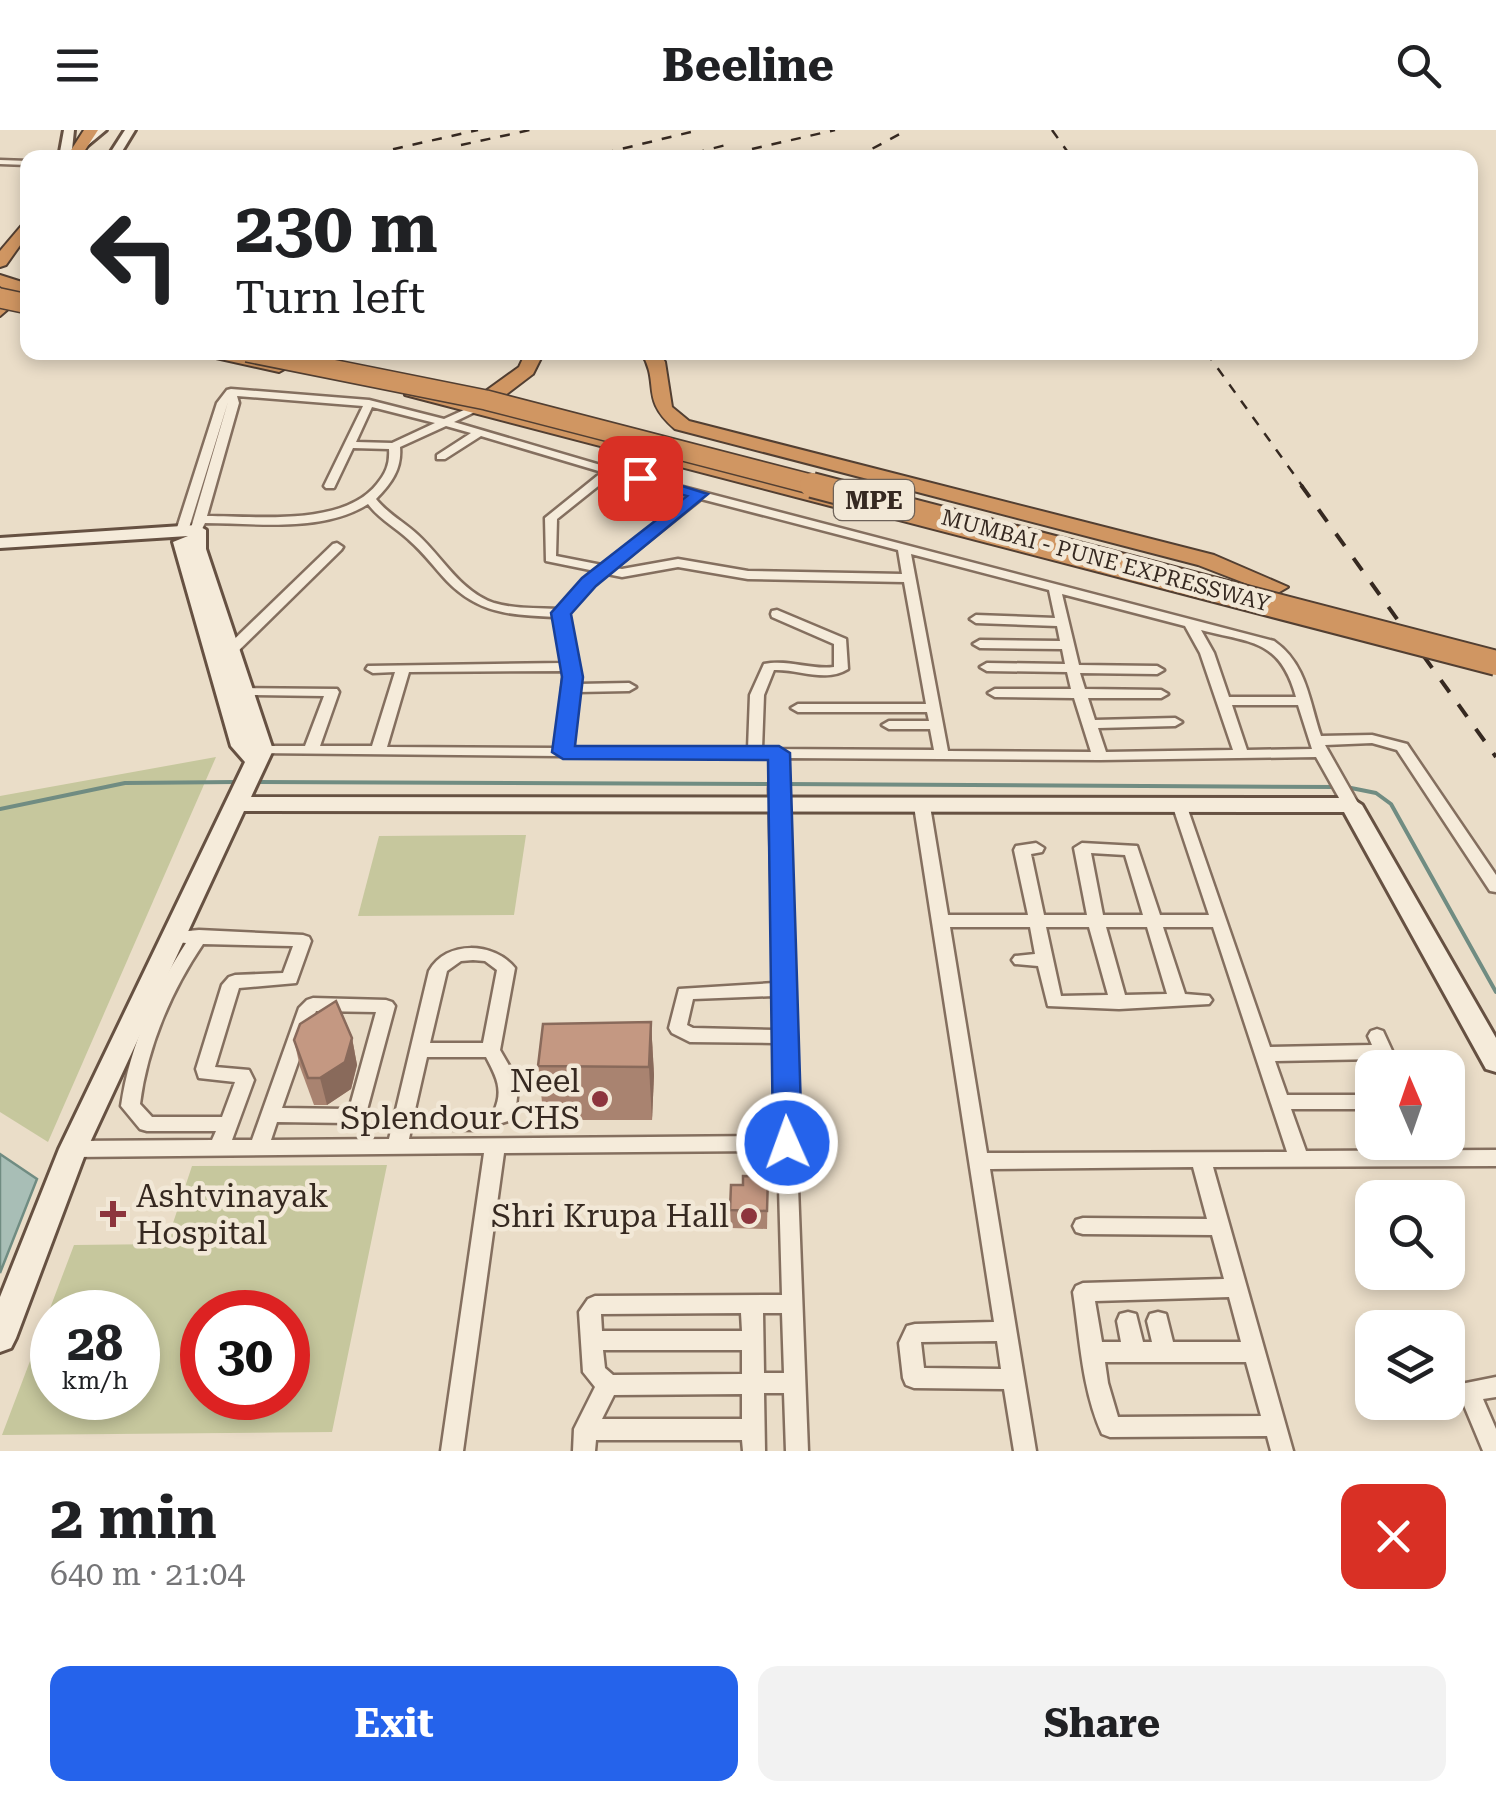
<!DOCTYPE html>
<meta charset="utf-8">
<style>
body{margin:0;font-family:"Roboto Serif",serif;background:#f2f2f2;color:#202124;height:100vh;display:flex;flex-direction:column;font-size:38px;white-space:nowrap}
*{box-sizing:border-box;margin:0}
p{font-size:32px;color:#757577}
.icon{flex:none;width:55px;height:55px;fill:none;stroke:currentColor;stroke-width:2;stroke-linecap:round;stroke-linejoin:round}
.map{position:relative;height:1321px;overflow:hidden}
.side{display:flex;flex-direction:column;background:#fff;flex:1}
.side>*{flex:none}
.top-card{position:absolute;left:20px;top:20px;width:1458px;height:210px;border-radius:20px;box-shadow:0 5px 15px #0003;background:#fff;color:#202124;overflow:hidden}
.needle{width:65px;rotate:358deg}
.tools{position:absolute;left:1355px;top:920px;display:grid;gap:20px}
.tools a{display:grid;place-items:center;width:110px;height:110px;border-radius:20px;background:#fff;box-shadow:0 5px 15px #0003;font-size:50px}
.speed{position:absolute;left:30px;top:1160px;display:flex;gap:20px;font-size:50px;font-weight:700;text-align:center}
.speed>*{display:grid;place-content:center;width:130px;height:130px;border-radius:50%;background:#fff;box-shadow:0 5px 15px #0003;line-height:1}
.speed small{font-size:25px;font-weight:400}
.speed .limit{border:15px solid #d22;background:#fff;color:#111}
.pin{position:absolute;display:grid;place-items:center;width:85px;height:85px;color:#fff;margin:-42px;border-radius:20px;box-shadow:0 5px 15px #0006}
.me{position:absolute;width:110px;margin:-55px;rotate:358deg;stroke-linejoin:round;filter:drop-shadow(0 0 8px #0008)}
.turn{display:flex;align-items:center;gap:35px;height:210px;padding:0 50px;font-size:45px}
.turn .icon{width:130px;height:130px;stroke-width:2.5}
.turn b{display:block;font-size:70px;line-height:85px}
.round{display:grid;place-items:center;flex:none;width:105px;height:105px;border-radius:20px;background:#f2f2f2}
.summary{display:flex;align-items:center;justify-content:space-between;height:170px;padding:0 50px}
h1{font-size:60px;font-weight:700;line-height:75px}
.primary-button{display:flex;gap:20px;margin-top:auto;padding:20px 50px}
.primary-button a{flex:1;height:115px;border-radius:20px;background:#2563eb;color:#fff;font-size:40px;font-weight:700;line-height:115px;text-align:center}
.primary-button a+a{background:#f2f2f2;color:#202124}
header{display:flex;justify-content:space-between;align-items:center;height:130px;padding:0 50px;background:#fff;font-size:45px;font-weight:700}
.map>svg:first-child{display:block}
.green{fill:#c6c79d;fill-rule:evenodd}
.water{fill:#a8beb6;stroke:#708c82;stroke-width:2.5}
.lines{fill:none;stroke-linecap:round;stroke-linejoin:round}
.stream{stroke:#708c82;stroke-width:4}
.street-casing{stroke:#846f5f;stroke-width:5}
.secondary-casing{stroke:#665142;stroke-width:6}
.highway-casing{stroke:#523f32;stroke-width:4}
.street{fill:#f5ebda;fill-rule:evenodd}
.secondary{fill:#f5ebda;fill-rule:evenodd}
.highway{fill:#d09662;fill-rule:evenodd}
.rail-far1{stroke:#362921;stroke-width:2.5;stroke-dasharray:10 10;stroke-linecap:butt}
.rail{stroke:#362921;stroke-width:4;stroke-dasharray:15 15;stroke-linecap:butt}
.highway-bridge-far1-casing{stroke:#523f32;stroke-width:22;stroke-linecap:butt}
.highway-bridge-casing{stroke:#523f32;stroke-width:28;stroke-linecap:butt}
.highway-bridge-far1{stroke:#d09662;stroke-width:19}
.highway-bridge{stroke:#d09662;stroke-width:24}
.wall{fill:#a98370}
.shaded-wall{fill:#896a5b}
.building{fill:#c49882;stroke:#896a5b;stroke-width:2.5}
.route{fill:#2563eb;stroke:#184099;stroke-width:2.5}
.poi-dot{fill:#8d353d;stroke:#f2e8d7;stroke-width:4}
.labels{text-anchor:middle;stroke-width:9;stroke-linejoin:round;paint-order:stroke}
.far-street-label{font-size:22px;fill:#362921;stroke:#f2e8d7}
.shield{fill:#f2e8d7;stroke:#6e6258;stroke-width:2.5}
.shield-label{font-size:25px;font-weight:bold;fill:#362921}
.near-poi-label{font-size:32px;fill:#362921;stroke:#f2e8d7;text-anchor:end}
</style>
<header><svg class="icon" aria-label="menu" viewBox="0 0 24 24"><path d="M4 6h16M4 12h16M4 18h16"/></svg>Beeline<svg class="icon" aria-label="search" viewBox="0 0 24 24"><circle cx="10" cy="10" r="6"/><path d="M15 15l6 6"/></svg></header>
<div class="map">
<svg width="1496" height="1321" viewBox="0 0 1496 1321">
<rect width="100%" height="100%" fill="#eaddc8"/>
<g class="green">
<polygon points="216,627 48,1012 0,982 0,666"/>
<polygon points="526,705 514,785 358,786 379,706"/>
<path d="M387 1035 332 1302 2 1305 74 1115 166 1114 192 1036ZM52 1182H138V1268H52ZM202 1182H288V1268H202Z"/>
</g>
<polygon class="water" points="0,1024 37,1049 0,1143"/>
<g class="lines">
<g class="stream">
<polyline points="256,652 771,654"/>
<polyline points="781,654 1336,657"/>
<polyline points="1346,657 1376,663 1391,674 1496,862"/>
<polyline points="0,679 125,653 236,652"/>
</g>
<g class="street-casing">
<g id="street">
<polygon points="0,30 28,31 28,35 0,34"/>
<path d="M231 259 369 270 444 289 475 275 479 276V280L454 292 614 339 1274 511C1307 534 1309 571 1321 606L1372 605 1407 614 1496 745V762L1490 761 1397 620 1372 613 1325 615 1359 675 1351 680 1343 675 1316 627 1100 630 786 628 783 659 808 1321H786L784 1263H764L765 1321H743L742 1310H596L595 1321H573L574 1299 595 1257 583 1242 579 1182 588 1169 595 1166 782 1165 778 1021 504 1023 463 1321H441L484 1023 73 1027 66 1024 63 1019 66 1014 73 1011 212 1010 216 1001H147L140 999 121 976C129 919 154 862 186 813L167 811 165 807 167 803 199 800 303 805 309 807 311 811 296 853 239 858 215 937 249 940 254 950 232 1010H252L299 878 307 870 313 868 386 870 392 872 395 876 367 980 365 985 350 993 277 992 271 1010 389 1009 429 841C446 810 494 812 515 838L500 920 514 944 518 959 516 976 508 991 480 1000 411 999 409 1009 777 1006 775 913 690 912 672 903 669 898 679 859 774 853 769 659 771 628 251 623 249 620 251 617 256 616H305L324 566 245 565 238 561 240 558 337 559 339 562 320 616H372L395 542 373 543 366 539 368 536 563 533 555 487C511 485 479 484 447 451 434 437 423 422 409 410 395 397 379 389 368 374 322 403 256 393 205 393L201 401H193L191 398 228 272 188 401 186 404H178L176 401 217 273 227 260ZM237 266 363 276 324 356 326 358H334L353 318 389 319C390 334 386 343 377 354 343 397 255 386 207 386L239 273ZM372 277 435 293 392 313 356 312ZM446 296 471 303 437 325V329H445L481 306 602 342 545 388 546 431 595 441 558 479C537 478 514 479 494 473 461 462 442 427 418 405 404 392 388 384 376 369 391 354 402 339 400 317ZM612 345 691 366 602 435 556 426 557 389ZM701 369 898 420 902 444 748 441 678 429 622 439 615 438ZM911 424 1049 460 1055 488 976 485 970 489 976 493 1057 496 1060 511 980 510 973 514 980 518 1062 519 1065 534 987 533 980 537 987 541 1067 542 1071 559H995L988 563 995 567 1074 568 1091 622 948 621ZM678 437 748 449 904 452 926 574H798L791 578 798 582H927L929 591H889L882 595 889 599H930L934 620 762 619 764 565 774 540C800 539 825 553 848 539L846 509 777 480 772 481 771 484 772 487 834 514V537C810 540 788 529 764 534L750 565 748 619 571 618 577 562 629 561 636 557 629 553 578 554 579 537 568 484 593 455 607 444 622 447ZM1062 464 1185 496 1200 523 1233 620 1106 622 1098 598 1175 596 1182 592 1175 588 1095 590 1088 568H1161L1168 564 1161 560 1085 559 1080 543 1157 544 1164 540 1157 536 1079 535ZM1201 500C1251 513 1280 509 1296 567H1229L1214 523ZM564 541 556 618 387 617 409 542ZM1232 575H1298L1312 619 1247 620ZM203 814 293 816 283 843 235 845 229 847 222 855 196 939 199 948 235 952 222 987H152L140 974C147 918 171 861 203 814ZM473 830 485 831 497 840 483 913H430L447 841 461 831ZM774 866 775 900 693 898 687 895 693 869ZM316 881 376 882 350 976 346 979 282 978ZM427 927H486C496 946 504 960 494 981L480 986 414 984ZM741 1183 742 1201H602L601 1184ZM763 1183H782L784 1243H764ZM603 1220H742V1244L613 1245 605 1238ZM742 1264V1289H602L614 1265Z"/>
<polygon points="337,413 343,417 341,420 229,530 219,530 217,527 219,524 333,414"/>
<path d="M922 671 930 676 948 785H1028L1014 720 1016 716 1036 713 1044 718 1042 722 1031 724 1044 785H1087L1074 718 1082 713 1137 716 1160 785H1209L1173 677 1176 674H1186L1270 917 1372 915 1368 906 1371 901 1377 899 1383 901 1400 938H1382L1378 929 1275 931 1287 965H1372V979H1291L1306 1021 1496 1020V1036L1213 1037 1293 1321H1271L1267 1306 1110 1307 1102 1304C1082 1260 1080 1209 1073 1162L1076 1156 1083 1153 1224 1149 1212 1105 1083 1104 1076 1102 1073 1096 1076 1090 1083 1088 1207 1089 1193 1037 990 1039 1036 1321H1014L1004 1259 914 1258 906 1255 903 1248 899 1213 907 1196 915 1194 994 1192 914 676ZM1091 723 1125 725 1143 785H1103ZM950 797H1030L1035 824 1015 826 1012 830 1015 834 1038 836 1048 876 1119 879 1209 874 1212 870 1209 866 1185 864 1163 797H1213L1287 1022 987 1023ZM1046 797H1089L1108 865 1061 866ZM1106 797H1147L1167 864 1125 865ZM1229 1167 1241 1212H1173L1166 1184 1158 1182 1150 1184 1147 1191 1152 1212H1143L1136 1184 1128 1182 1120 1184 1117 1191 1121 1212H1102L1095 1171ZM997 1211 1001 1239 924 1238 921 1212ZM1105 1232H1246L1261 1286 1118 1287 1108 1253Z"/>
<polygon points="1496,1247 1496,1267 1483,1269 1496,1299 1496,1321 1483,1321 1458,1261 1461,1254"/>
</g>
</g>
<g class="secondary-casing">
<g id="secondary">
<polygon points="64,0 74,0 72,20 95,0 106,0 76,25 60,22"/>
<polygon points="125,0 135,0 118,28 107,28"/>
<path d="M502 222H556C544 229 514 229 502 222Z"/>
<polygon points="197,395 206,400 206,419 273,620 251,667 1351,668 1362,675 1496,908 1496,942 1486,939 1344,682 244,681 87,1019 16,1208 11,1218 0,1222 0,1167 59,1019 245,632 231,616 173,412 188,406 0,418 0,408"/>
</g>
</g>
<g class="highway-casing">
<g id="highway">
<polygon points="84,0 98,0 80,28 66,28"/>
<polygon points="28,88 28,104 6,135 0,137 0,121"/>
<polygon points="0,145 22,152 28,162 0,186 0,172 11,163 0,156"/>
<polygon points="189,222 230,222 288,237 279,242"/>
<polygon points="526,222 544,222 533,244 488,278 846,367 849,372 838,378 405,265 414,259 469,273 519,237"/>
<path d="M641 222H659L665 232 672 277 689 291 1214 425 1288 457 1276 464 1268 462 1198 435 675 299C639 268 661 255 641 222Z"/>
</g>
</g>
<use href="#street" class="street"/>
<use href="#secondary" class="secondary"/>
<use href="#highway" class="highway"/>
<g class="rail-far1">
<polyline points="1052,0 1072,28"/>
<polyline points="461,15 530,0"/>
<polyline points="354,28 478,0"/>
<polyline points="584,28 699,0"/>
<polyline points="675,28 726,15"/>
<polyline points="713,28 835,0"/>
<polyline points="855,28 907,0"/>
<polyline points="1206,222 1303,357"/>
</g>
<polyline class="rail" points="1301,355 1496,627"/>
<g class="highway-bridge-far1-casing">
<g id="highway-bridge-far1">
<polyline points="0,168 28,174"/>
<polyline points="247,222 486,270 822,357"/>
</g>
</g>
<g class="highway-bridge-casing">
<polyline id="highway-bridge" points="812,355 1496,533"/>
</g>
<use href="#highway-bridge-far1" class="highway-bridge-far1"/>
<use href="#highway-bridge" class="highway-bridge"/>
</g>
<g class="wall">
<polygon points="651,892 654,945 652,990 544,990 538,936"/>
<polygon points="352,908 357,935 351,959 327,975 314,975 300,937 294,910"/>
<polygon points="768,1047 767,1099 731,1098 730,1080 743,1055"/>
</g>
<g class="shaded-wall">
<polygon points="651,892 654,945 652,990 649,937"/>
<polygon points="352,908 357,935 351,959 327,975 320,948"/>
</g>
<g class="building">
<polygon points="336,871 352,908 345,932 320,948 308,948 294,910 300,894"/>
<polygon points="651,892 649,937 538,936 543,894"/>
<polygon points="743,1046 768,1047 767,1081 730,1080 731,1055 743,1055"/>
</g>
<polygon class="route" points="640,343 708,364 596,456 571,484 583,547 575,616 779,616 790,623 802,1013 798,1021 777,1021 773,1013 768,630 563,629 552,622 562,547 551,483 582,448 687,366 634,352 634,345"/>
<g class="poi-dot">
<circle cx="600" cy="969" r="10"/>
<path d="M108 1069h10v10h10v10h-10v10h-10v-10h-10v-10h10z"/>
<circle cx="749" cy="1086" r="10"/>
</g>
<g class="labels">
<g class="far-street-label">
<text transform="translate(1106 430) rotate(15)" y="8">MUMBAI - PUNE EXPRESSWAY</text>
</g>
<rect class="shield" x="834" y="350" width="80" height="40" rx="8"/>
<g class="shield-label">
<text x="874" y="379">MPE</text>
</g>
<g class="near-poi-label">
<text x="580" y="962">Neel<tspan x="580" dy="37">Splendour CHS</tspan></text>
<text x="136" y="1077" text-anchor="start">Ashtvinayak<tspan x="136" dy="37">Hospital</tspan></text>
<text x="729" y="1097">Shri Krupa Hall</text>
</g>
</g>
</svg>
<div class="tools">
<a><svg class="needle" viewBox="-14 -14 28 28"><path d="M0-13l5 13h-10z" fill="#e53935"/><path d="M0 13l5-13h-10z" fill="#757577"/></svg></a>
<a><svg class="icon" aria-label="search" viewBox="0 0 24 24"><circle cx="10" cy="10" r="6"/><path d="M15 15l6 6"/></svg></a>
<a><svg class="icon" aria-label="layers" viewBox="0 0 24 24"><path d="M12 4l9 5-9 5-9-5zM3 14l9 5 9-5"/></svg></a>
</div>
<div class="speed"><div>28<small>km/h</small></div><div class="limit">30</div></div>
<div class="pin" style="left:640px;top:348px;background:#d93025"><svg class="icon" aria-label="arrive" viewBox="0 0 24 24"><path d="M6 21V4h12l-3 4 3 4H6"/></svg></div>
<svg class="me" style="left:787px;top:1013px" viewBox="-20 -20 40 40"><circle r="17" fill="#2563eb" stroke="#fff" stroke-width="3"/><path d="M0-11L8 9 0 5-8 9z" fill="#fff"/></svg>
<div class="top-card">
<div class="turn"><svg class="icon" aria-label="left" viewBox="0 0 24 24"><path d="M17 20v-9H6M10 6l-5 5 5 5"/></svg><div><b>230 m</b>Turn left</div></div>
</div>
</div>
<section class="side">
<div class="summary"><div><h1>2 min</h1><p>640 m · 21:04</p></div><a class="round" style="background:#d93025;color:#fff"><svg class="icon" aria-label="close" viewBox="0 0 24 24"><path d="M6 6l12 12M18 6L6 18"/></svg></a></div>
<div class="primary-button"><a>Exit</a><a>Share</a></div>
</section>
